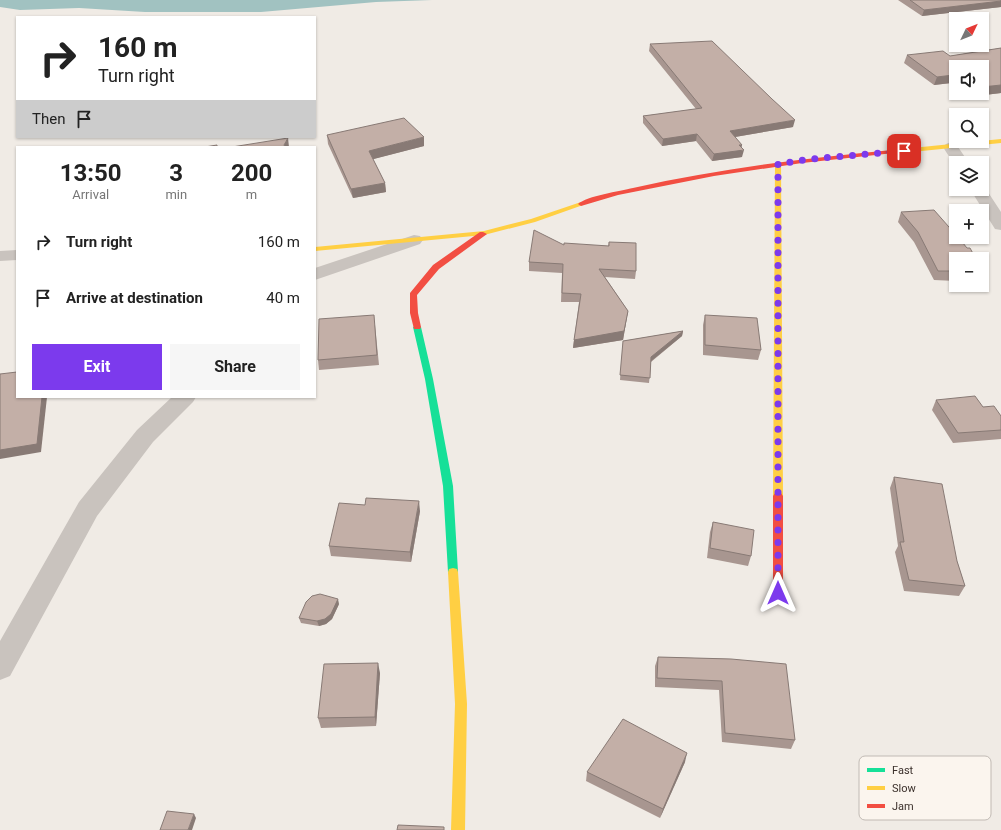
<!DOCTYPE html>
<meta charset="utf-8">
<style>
body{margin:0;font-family:Roboto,sans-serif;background:#f6f6f6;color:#222;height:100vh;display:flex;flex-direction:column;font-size:15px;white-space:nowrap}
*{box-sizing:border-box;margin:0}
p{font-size:13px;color:#767676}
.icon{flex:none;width:22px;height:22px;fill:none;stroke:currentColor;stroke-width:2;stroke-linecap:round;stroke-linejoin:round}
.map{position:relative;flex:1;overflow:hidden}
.drawer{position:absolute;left:16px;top:146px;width:300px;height:252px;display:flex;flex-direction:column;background:#fff;border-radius:0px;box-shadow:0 1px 3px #0004}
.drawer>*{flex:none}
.guide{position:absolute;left:16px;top:16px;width:300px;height:122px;border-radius:0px;box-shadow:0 1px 3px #0004;background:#fff;color:#222;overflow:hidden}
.needle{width:26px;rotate:47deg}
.tools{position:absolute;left:949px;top:12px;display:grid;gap:8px}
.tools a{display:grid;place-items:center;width:40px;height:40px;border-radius:0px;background:#fff;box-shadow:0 1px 3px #0004;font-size:20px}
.pin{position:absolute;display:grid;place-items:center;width:34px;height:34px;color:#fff;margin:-17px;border-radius:8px;box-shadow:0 2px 6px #0006}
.me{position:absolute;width:44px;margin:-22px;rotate:0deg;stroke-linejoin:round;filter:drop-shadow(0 0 3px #0008)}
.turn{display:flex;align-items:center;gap:14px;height:84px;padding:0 16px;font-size:18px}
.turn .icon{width:52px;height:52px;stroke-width:2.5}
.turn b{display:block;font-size:28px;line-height:34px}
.then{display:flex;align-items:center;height:38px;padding:0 16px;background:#0003;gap:8px;font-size:15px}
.eta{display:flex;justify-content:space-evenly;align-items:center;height:68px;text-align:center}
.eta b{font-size:24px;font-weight:700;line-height:28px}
.action{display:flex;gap:8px;margin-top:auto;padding:8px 16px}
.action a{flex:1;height:46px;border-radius:0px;background:#7c3aed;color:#fff;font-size:16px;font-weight:700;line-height:46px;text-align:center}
.action a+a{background:#f6f6f6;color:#222}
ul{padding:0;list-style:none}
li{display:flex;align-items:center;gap:12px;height:56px;padding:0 16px}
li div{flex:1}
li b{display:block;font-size:15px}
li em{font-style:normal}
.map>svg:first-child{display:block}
.water{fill:#a1c2c1}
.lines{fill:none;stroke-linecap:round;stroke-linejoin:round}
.street{fill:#c9c3be;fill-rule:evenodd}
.fast{fill:#16e098;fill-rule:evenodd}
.slow{fill:#ffcf43;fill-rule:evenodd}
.jam{fill:#f24e42;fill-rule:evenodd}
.wall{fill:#a89690}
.shaded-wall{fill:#887a75}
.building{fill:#c3afa7;stroke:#887a75}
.route{stroke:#7c3aed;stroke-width:7;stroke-dasharray:0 12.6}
.key{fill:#fbf5ee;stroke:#c1bab4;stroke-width:1}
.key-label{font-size:11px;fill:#3b302b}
</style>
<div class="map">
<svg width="1001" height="830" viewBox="0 0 1001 830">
<rect width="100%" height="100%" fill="#f0ebe5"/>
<polygon class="water" points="0,0 432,0 376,2 261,12 145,12 79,8 20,10 0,7"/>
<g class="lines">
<g class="street">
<polygon points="951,142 956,144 969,163 956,163 955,166 943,147 946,144"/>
<polygon points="982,185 984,186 1001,212 1001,230 995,229 970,189 982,189"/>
<polygon points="414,235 420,236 423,240 420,244 315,280 315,268"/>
<polygon points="17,250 17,260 0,261 0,251"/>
<polygon points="172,397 196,397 193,402 153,442 97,516 10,676 0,680 0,641 79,502 137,430"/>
</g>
<polygon class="fast" points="417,324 421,327 433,379 453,486 458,572 457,575 453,576 449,575 448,572 443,486 425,379 413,327"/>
<g class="slow">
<polygon points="1001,139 1001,143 892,154 889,152 892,150"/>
<polygon points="778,162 781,164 783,496 781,499 775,499 773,496 775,164"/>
<polygon points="581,202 584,204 583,205 535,222 484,235 315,251 315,247 484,231 531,219"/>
<polygon points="453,568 457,569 458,572 467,704 465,830 451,830 455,704 448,572 449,569"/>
</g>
<g class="jam">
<path d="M892 150 894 151V153L802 163 714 176 618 195 581 206 578 204C587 196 620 191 633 188 718 169 805 158 892 150Z"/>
<polygon points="480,232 483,232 487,234 439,269 417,295 418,313 421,327 420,329 414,329 410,313 410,293 433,265"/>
<polygon points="778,492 781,493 783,496 783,593 782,596 778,597 774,596 773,593 773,496 775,493"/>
</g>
</g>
<g class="wall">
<polygon points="898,0 1001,0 1001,7 922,16"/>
<polygon points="650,44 793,127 735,137 742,148 742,157 712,161 696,141 662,146 643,123 643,116 696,109 649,51"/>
<polygon points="1001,48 1001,93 968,97 963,93 982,93 956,67 956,87 951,83 934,85 904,63 907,55 950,56"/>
<polygon points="327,135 424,146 373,159 385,183 386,192 353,198 328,144"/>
<polygon points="901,212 956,259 956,281 934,280 914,242 898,222"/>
<polygon points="609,242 636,271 635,279 605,277 628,311 623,340 573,348 579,302 561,302 562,273 529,271 529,262 564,245 608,246"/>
<polygon points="705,315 761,350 758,360 703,355 703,325"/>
<polygon points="375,325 379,365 319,370 318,360"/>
<polygon points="683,331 682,336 651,362 649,383 620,380 623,341"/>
<polygon points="936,400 983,407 1001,416 1001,439 953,443 932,410"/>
<polygon points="894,477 957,561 965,586 959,596 904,591 895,552 898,546 890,488"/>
<polygon points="365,505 420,511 411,562 331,556 329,546"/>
<polygon points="713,522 751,556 748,566 707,558 710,532"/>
<polygon points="339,604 332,619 326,624 319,626 301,623 299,618"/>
<polygon points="658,657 731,659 795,740 791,749 722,742 719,690 655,687 655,666"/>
<polygon points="380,673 376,726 321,728 318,718"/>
<polygon points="685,762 660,818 586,781 587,772"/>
</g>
<g class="shaded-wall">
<polygon points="1001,1 1001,7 922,16 924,10"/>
<polygon points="953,75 951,83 934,85 937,77"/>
<polygon points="1001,85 1001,93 968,97 969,93 982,93 982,87"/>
<polygon points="795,120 793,127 729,138 730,131"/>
<polygon points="697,134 696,141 662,146 663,139"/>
<polygon points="424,137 424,146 370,160 369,151"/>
<polygon points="288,138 289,147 285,147 284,145"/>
<polygon points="739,145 742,145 741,151 744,150 742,157 712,161 714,154"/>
<polygon points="385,183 386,192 353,198 351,189"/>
<polygon points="628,311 623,340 573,348 574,340"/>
<polygon points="683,331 682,336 650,362 651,357"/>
<polygon points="42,397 47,397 41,452 0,459 0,450"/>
<polygon points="419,501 420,511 411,562 410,552"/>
<polygon points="338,599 339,604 332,619 326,624 319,626 317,621"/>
<polygon points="378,663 380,673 376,726 375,717"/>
<polygon points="687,753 685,762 660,818 663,809"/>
<polygon points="194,814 196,818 192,830 188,830"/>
</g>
<g class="building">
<polygon points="910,0 1001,0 1001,1 924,10"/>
<polygon points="712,41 772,99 795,120 730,131 742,145 739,145 744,150 714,154 697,134 663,139 643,116 702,108 650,44"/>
<polygon points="1001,48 1001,85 982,87 982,67 956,67 956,77 953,75 937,77 907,55 943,51 950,56"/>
<polygon points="404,118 424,137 369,151 385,183 351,189 327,135"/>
<polygon points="288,138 284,145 285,147 232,147"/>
<polygon points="217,145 217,147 205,147"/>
<polygon points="934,210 956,235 956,237 958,237 967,248 970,248 976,259 956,259 956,271 938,271 918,232 901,212"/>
<polygon points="534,230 564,245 564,243 609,246 609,242 636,243 636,271 599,269 628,311 624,331 574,340 581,294 562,293 563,264 529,262"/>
<polygon points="374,315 377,355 318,360 319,319"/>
<polygon points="705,315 757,318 761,350 705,345"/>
<polygon points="683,331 651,357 650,378 620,375 623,341"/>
<polygon points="17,372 17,397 42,397 37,444 0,450 0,374"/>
<polygon points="975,396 983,407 994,406 1001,416 1001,430 958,433 936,400"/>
<polygon points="894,477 942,484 957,561 965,586 909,580 900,542 904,542"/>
<polygon points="366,498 419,501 410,552 329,546 339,503 365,505"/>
<polygon points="713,522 754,530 751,556 710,548"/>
<polygon points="320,594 338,599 331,614 325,619 317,621 299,618 306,602 312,596"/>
<polygon points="658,657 731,659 786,664 795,740 725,733 722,681 657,678"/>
<polygon points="378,663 375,717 318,718 324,664"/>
<polygon points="623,719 687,753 663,809 587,772"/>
<polygon points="167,811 194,814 188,830 160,830"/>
<polygon points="398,825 444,827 444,830 397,830"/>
</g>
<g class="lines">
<polyline class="route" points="778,593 778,164 811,159 904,151"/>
</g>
<rect x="859" y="756" width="132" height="64" rx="6" class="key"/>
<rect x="867" y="768" width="18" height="4" fill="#16e098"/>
<rect x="867" y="786" width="18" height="4" fill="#ffcf43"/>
<rect x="867" y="804" width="18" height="4" fill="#f24e42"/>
<g class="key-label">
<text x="892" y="774">Fast</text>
<text x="892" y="792">Slow</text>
<text x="892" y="810">Jam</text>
</g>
</svg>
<div class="tools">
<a><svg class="needle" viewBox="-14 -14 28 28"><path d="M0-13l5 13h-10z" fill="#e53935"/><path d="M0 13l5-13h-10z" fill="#767676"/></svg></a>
<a><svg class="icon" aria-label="sound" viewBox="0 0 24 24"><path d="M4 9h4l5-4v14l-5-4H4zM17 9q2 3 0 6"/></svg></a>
<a><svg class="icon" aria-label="search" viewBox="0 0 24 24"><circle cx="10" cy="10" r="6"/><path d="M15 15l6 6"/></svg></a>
<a><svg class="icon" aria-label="layers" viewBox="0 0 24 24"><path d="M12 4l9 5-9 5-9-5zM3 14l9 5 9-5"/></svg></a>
<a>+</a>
<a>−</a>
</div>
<div class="pin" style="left:904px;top:151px;background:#d93025"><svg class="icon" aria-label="arrive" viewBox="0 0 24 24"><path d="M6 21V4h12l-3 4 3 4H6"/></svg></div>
<svg class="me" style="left:778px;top:593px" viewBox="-20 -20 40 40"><path d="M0-17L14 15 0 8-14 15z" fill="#7c3aed" stroke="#fff" stroke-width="4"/></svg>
<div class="guide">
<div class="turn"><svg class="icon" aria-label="right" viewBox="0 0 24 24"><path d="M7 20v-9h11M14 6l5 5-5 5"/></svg><div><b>160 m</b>Turn right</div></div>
<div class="then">Then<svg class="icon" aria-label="arrive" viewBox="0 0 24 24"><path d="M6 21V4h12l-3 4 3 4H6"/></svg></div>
</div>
<section class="drawer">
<div class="eta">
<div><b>13:50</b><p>Arrival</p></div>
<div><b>3</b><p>min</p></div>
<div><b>200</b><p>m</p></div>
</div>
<ul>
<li><svg class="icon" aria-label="right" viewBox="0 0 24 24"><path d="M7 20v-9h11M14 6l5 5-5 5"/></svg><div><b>Turn right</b></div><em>160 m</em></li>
<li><svg class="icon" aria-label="arrive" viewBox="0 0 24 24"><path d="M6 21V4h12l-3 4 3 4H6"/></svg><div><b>Arrive at destination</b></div><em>40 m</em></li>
</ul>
<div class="action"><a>Exit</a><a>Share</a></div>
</section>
</div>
